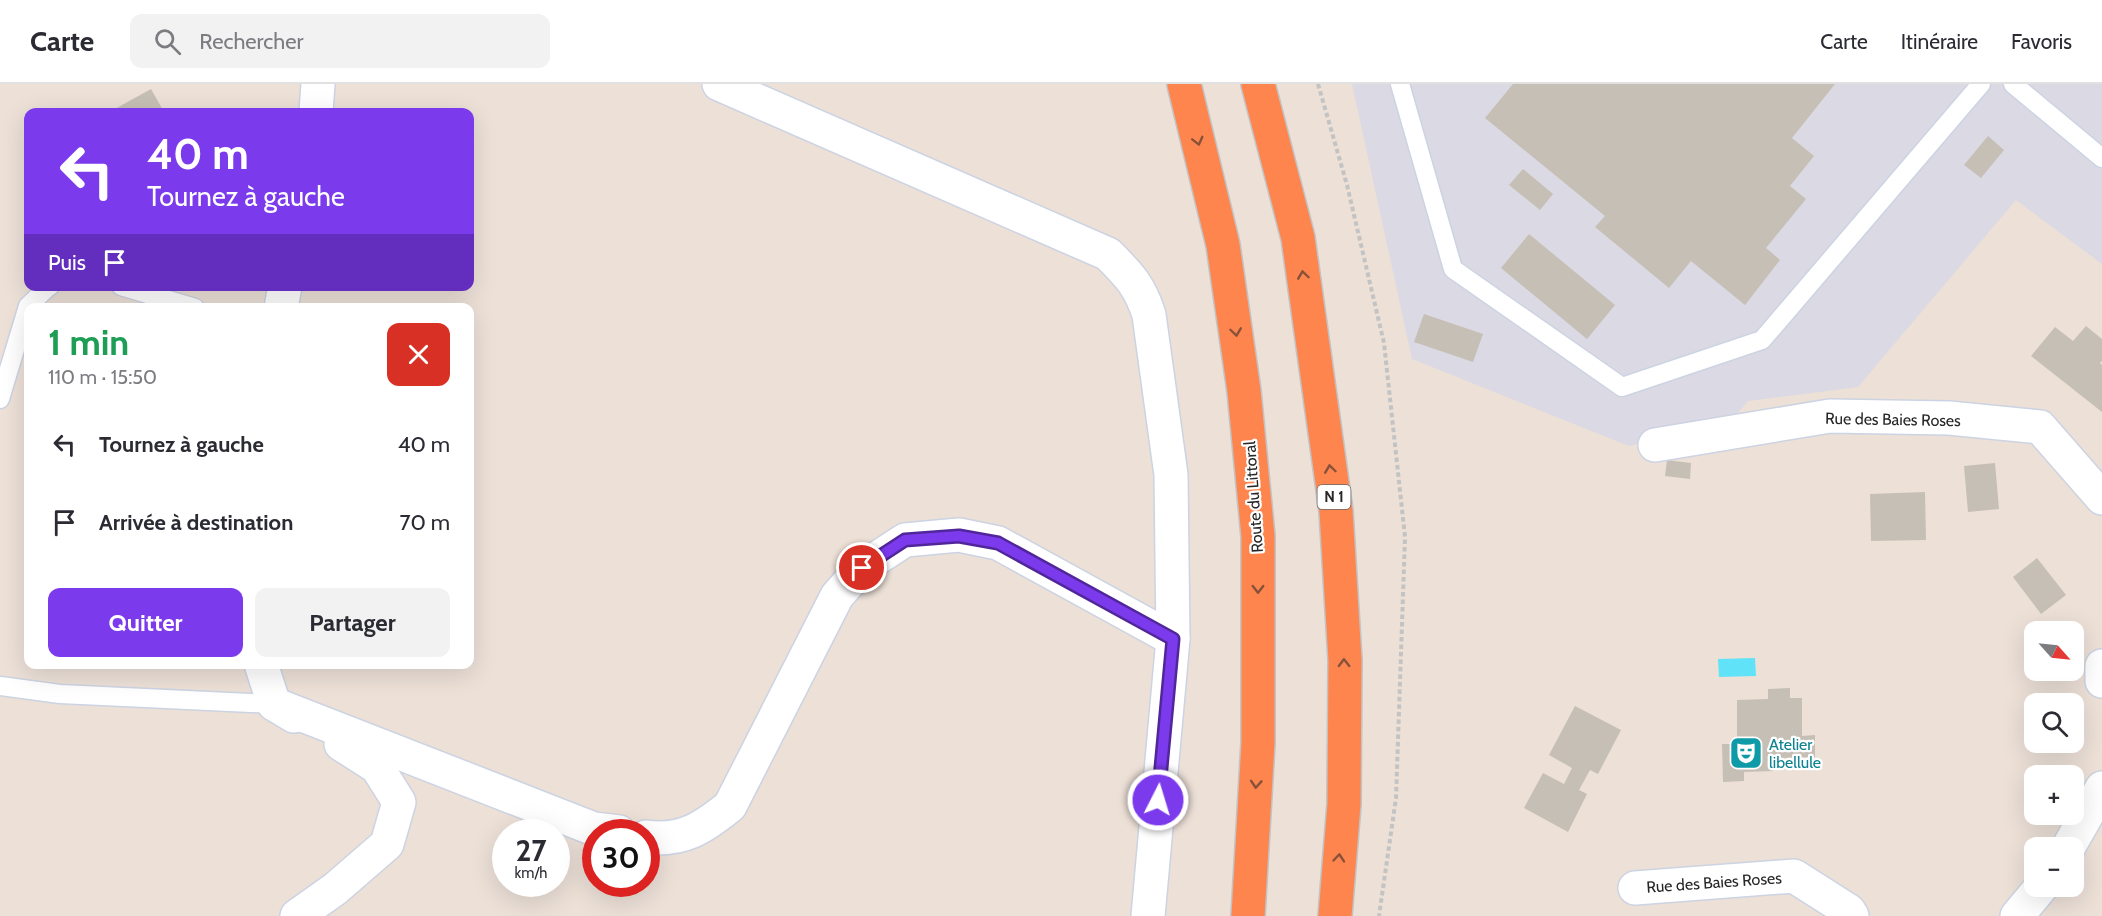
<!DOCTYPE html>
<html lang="fr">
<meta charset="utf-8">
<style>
body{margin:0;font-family:Cabin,sans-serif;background:#f2f2f3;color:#2b2b33;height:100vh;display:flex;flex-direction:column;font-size:22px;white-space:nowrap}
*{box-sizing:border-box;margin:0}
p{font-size:20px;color:#7c7c81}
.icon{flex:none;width:33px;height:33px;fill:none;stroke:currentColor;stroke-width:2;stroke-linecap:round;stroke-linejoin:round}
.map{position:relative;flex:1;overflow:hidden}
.side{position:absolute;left:24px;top:219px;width:450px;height:366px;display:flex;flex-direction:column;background:#fff;border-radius:12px;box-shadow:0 6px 24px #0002}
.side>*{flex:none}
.hud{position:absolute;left:24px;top:24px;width:450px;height:183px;border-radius:12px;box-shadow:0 6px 24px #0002;background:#7c3aed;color:#fff;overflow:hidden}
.needle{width:39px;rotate:117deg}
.fabs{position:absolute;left:2024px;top:537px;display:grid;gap:12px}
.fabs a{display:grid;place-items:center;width:60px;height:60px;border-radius:12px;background:#fff;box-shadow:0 6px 24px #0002;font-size:30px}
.speed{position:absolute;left:492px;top:735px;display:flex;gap:12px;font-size:30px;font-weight:700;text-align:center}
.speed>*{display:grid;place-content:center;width:78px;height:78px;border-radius:50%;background:#fff;box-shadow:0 6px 24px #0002;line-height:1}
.speed small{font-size:15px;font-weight:400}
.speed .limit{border:9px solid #d22;background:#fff;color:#111}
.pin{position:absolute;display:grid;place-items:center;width:51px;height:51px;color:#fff;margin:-26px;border:3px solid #fff;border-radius:50%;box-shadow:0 2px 6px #0007}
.me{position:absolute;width:66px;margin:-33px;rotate:5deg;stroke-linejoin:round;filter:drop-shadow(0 0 4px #0008)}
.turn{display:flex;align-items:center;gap:21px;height:126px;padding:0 24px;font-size:27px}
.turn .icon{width:78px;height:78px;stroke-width:2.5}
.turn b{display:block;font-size:42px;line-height:51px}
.then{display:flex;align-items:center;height:57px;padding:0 24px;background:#0003;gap:12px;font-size:22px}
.round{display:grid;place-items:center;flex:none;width:63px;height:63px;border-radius:12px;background:#f2f2f3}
.overview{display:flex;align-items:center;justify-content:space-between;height:102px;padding:0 24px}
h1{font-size:36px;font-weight:700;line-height:45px;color:#1e9e55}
.primary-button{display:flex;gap:12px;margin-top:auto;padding:12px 24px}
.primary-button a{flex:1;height:69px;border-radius:12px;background:#7c3aed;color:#fff;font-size:24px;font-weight:700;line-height:69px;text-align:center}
.primary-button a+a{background:#f2f2f3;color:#2b2b33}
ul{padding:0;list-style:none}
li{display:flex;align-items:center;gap:18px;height:78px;padding:0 24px}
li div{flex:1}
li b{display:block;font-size:22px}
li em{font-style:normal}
header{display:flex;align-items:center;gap:36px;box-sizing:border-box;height:84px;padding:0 30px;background:#fff;border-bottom:2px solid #e1e1e2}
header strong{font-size:28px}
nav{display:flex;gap:33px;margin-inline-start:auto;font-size:21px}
.search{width:420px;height:54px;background:#f2f2f3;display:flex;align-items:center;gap:15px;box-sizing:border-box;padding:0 21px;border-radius:12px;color:#7c7c81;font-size:22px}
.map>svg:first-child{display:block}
.industrial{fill:#dbd9e3}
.water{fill:#60e3f8}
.building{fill:#c6bfb6}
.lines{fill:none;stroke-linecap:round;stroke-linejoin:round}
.lane-casing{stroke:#ccd3e2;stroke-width:21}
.street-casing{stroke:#ccd3e2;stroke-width:36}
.highway-casing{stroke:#c3c3c3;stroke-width:36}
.path{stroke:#c3c3c3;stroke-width:4;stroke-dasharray:4.5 3;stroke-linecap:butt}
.lane{stroke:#fff;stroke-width:18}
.street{stroke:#fff;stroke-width:33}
.highway{stroke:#ff854f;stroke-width:33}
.oneway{stroke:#885139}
.route-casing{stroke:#51269a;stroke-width:15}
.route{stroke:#7c3aed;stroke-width:10}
.labels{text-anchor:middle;stroke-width:4.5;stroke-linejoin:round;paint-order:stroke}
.shield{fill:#fff;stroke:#686868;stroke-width:1.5}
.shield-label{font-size:15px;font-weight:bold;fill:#272727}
.street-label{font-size:16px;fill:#272727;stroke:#fff}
.culture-label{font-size:16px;fill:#0d838f;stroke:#fff;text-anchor:start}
</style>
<header>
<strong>Carte</strong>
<div class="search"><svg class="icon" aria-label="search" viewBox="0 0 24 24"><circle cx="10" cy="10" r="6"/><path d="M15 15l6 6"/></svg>Rechercher</div>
<nav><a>Carte</a><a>Itinéraire</a><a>Favoris</a></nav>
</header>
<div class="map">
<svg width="2102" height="832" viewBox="0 0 2102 832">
<rect width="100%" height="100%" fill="#ece0d7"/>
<polygon class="industrial" points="1352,0 2102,0 2102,180 2016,116 1858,303 1748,317 1733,335 1629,362 1412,275"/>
<polygon class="water" points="1755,574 1756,592 1719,593 1718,575"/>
<g class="building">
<polygon points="1513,0 1835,0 1792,54 1814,72 1790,102 1806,115 1766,164 1780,176 1745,221 1691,177 1669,204 1595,143 1605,132 1485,34"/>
<polygon points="151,5 164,28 114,28 113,26"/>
<polygon points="1988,52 2004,66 1981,94 1964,81"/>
<polygon points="1523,85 1553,110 1540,126 1509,101"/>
<polygon points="1529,150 1615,221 1587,255 1501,184"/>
<polygon points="1424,230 1483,250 1473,278 1414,258"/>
<polygon points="2086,242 2102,255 2102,277 2100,279 2102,281 2102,328 2031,272 2055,243 2073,257"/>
<polygon points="1667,376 1691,379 1690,395 1665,392"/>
<polygon points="1995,379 1999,425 1968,428 1964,382"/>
<polygon points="1925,408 1926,456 1871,457 1870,410"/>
<polygon points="2037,474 2066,511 2041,530 2013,493"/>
<polygon points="1790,604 1790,614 1802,614 1802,652 1815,651 1815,673 1773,674 1773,687 1744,688 1744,697 1723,698 1722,660 1737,660 1737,616 1768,615 1768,605"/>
<polygon points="1575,622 1621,646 1598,690 1590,686 1579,706 1587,710 1568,748 1524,724 1543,689 1564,700 1572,684 1549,671"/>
</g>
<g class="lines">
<g class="lane-casing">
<g id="lane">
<polyline points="1400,0 1453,185 1622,303 1762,256 1981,0"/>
<polyline points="2013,0 2102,74"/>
<polyline points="121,202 195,224"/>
<polyline points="0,315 28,222 47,204 50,202"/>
<polyline points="0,602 60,610 274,620"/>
</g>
</g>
<g class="street-casing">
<g id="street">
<path d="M719 0 1108 170C1129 191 1140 202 1149 231L1171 391 1173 555 1148 832"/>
<polyline points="316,28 318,0"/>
<polyline points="281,224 285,202"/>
<polyline points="1655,361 1830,332 1949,334 2040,343 2102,414"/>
<polyline points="261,580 274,620 294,632"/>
<polyline points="2102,582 2102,597"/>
<polyline points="274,620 594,745 619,748"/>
<path d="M646 753C683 758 704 743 730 722L837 512 862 484 905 456 959 451 998 459 1173 555"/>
<polyline points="2068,764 2102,704"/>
<polyline points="1635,804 1794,792 1849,827 1852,832"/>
<polyline points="297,832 335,805 387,760 399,718 377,683 341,660"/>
<polyline points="2017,832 2042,802"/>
</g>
</g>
<g class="highway-casing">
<g id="highway">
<polyline points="1184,0 1223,161 1244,307 1258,452 1258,659 1248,832"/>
<polyline points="1258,0 1298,154 1336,427 1345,576 1344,720 1335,832"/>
</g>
</g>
<polyline class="path" points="1318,0 1347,101 1384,259 1405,453 1396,714 1379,832"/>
<use href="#lane" class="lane"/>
<use href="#street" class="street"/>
<use href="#highway" class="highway"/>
</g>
<defs><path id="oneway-chevron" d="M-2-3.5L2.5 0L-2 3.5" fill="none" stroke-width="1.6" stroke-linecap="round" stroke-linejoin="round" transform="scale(1.5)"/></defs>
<g class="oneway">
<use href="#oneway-chevron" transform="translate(1198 57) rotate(76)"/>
<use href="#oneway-chevron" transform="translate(1303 191) rotate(-98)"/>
<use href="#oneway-chevron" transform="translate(1236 248) rotate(82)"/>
<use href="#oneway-chevron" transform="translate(1330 385) rotate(-98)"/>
<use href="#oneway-chevron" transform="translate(1258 505) rotate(90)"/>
<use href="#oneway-chevron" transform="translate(1344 579) rotate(-91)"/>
<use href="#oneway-chevron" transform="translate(1256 700) rotate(94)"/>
<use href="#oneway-chevron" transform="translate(1339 774) rotate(-85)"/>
</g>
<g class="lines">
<g class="route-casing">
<polyline id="route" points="862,484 905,456 959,452 998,459 1173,555 1158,716"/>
</g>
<use href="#route" class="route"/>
</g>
<defs>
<g id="theatre-square" transform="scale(1.725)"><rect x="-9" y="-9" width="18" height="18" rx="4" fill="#0f9aa8" stroke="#fff"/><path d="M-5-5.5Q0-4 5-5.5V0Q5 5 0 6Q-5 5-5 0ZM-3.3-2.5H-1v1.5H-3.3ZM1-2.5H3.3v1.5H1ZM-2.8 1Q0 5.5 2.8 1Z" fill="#fff"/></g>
</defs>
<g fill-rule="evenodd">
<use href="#theatre-square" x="1746" y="669"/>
</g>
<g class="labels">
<rect class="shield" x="1317.5" y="401" width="33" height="24" rx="4.5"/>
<g class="shield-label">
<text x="1334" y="418">N 1</text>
</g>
<g class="street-label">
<text transform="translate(1893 335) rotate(1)" y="6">Rue des Baies Roses</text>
<text transform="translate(1253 413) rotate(-94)" y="6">Route du Littoral</text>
<text transform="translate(1714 798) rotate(-4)" y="6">Rue des Baies Roses</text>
</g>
<g class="culture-label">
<text x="1769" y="666">Atelier<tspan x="1769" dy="18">libellule</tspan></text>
</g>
</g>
</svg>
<div class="fabs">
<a><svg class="needle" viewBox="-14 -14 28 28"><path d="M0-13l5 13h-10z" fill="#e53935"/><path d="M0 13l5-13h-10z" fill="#7c7c81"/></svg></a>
<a><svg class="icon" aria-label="search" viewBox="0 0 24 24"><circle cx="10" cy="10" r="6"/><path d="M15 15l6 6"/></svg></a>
<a>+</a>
<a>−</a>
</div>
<div class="speed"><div>27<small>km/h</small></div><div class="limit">30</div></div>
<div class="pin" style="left:862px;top:484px;background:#d93025"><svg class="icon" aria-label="arrive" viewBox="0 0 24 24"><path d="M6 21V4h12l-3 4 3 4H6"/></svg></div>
<svg class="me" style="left:1158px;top:716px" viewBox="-20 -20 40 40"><circle r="17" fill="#7c3aed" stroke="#fff" stroke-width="3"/><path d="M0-11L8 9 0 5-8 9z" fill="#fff"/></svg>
<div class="hud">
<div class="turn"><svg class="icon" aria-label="left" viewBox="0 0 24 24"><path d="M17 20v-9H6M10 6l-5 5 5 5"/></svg><div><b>40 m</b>Tournez à gauche</div></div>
<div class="then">Puis<svg class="icon" aria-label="arrive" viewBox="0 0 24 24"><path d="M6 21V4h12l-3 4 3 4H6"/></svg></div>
</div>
<section class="side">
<div class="overview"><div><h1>1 min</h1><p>110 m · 15:50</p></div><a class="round" style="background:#d93025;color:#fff"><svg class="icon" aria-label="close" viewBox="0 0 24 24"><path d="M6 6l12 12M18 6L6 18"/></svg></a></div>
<ul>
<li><svg class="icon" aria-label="left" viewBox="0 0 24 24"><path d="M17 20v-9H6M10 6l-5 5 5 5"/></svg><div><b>Tournez à gauche</b></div><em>40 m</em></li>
<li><svg class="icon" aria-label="arrive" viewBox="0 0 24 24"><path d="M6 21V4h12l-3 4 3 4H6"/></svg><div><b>Arrivée à destination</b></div><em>70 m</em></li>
</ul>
<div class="primary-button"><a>Quitter</a><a>Partager</a></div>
</section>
</div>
